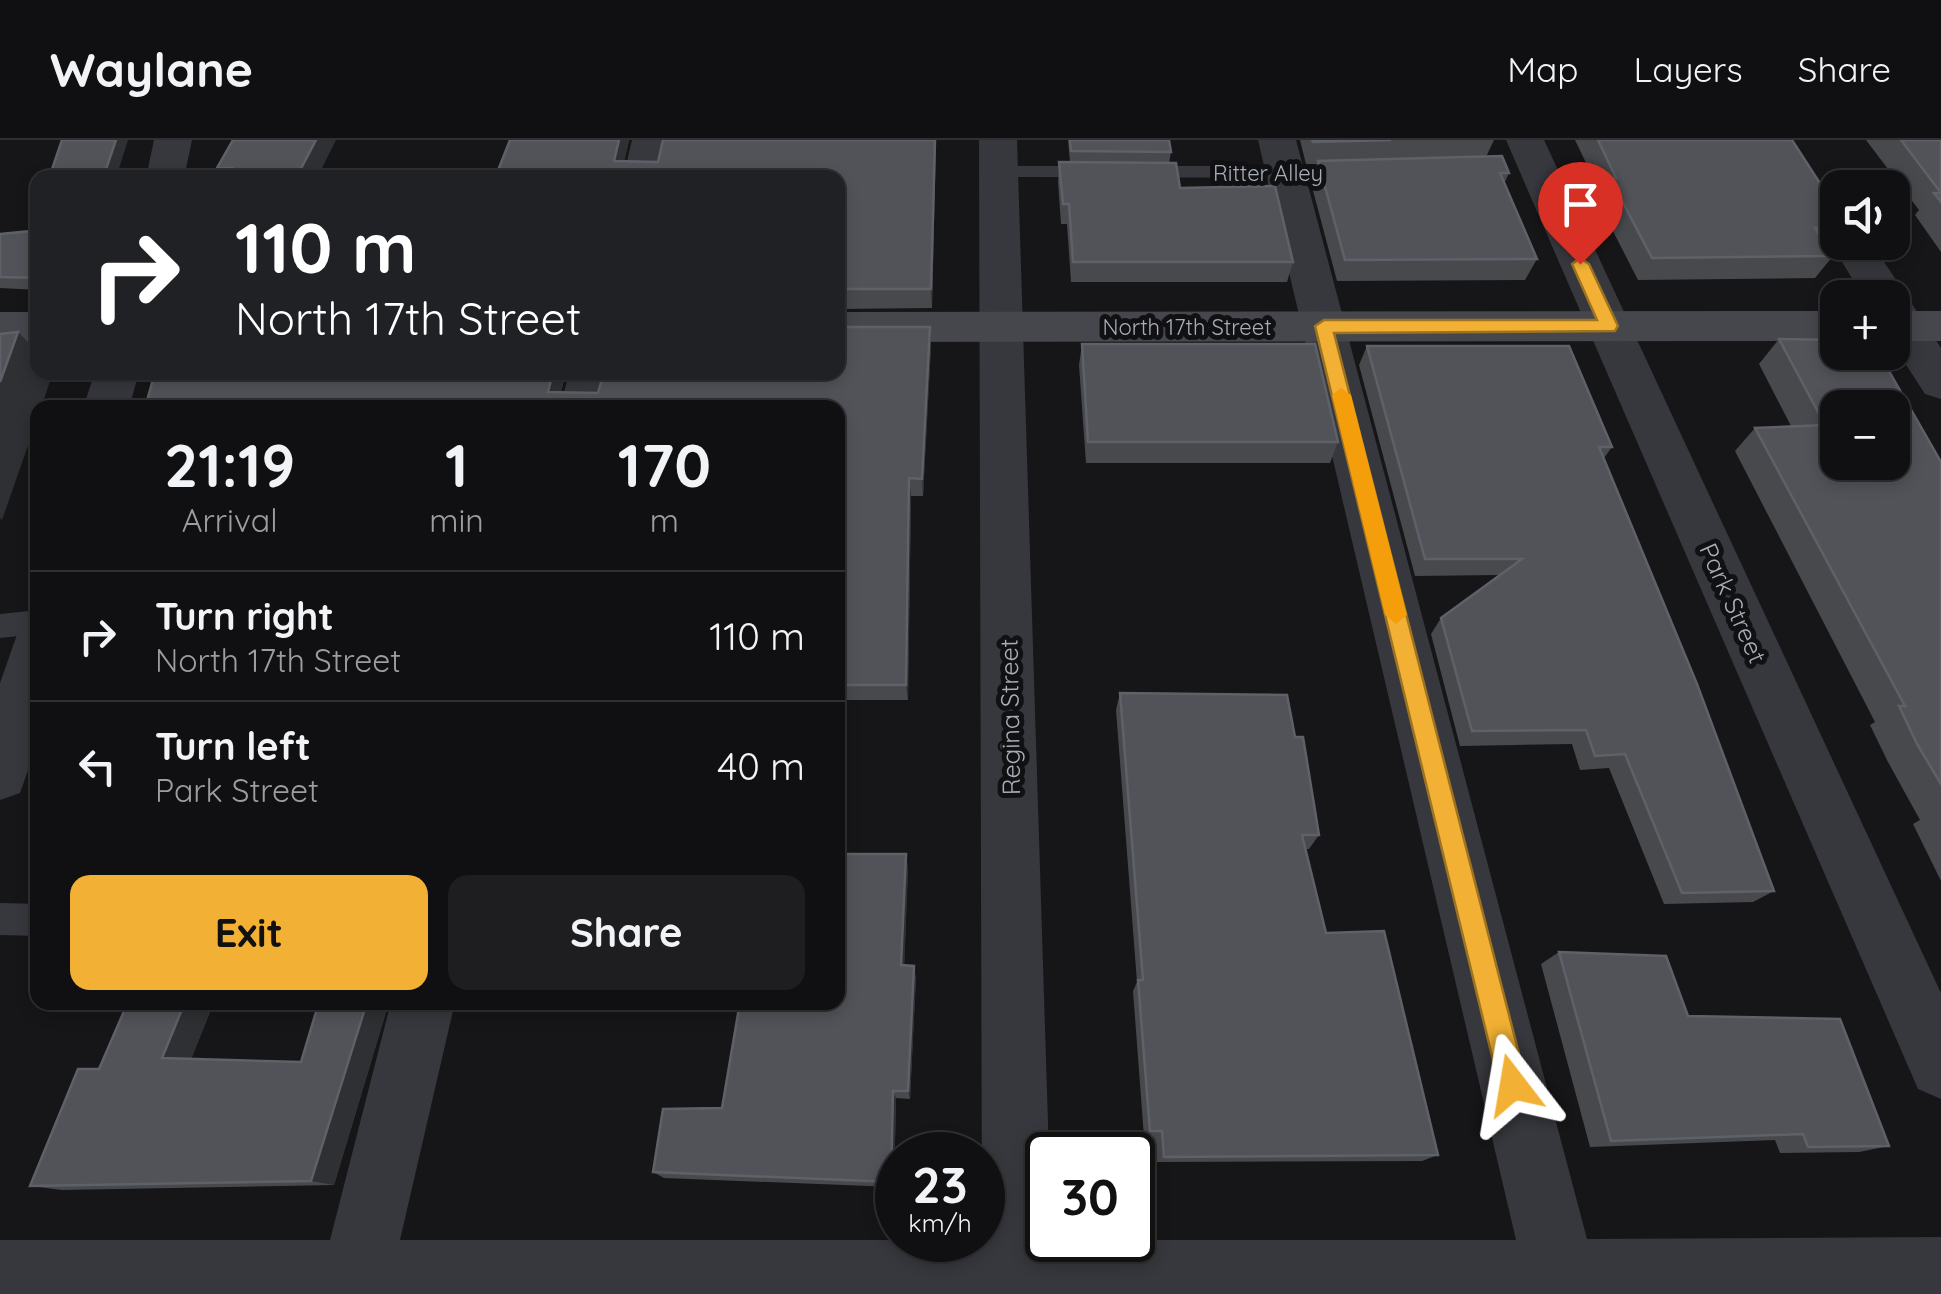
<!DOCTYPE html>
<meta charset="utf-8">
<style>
body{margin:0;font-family:Quicksand,sans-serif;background:#1e1e20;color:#f1f3f6;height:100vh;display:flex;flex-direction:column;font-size:38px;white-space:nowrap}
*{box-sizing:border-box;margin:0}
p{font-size:32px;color:#9c9d9f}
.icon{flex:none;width:55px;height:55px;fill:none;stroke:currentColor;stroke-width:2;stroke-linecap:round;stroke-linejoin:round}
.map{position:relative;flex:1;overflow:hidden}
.side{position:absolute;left:30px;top:260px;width:815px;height:610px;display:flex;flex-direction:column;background:#101012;border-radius:20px;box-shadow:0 5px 15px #0003,0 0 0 2px #303032}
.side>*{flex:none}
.top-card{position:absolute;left:30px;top:30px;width:815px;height:210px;border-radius:20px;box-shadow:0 5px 15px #0003,0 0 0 2px #303032;background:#202124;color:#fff;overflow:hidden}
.tools{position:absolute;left:1820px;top:30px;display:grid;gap:20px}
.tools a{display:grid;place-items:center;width:90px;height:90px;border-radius:20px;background:#101012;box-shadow:0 5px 15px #0003,0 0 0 2px #303032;font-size:50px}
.speed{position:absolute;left:875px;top:992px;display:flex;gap:20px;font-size:50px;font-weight:700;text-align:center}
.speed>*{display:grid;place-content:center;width:130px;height:130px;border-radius:50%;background:#101012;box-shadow:0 5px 15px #0003,0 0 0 2px #303032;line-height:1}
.speed small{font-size:25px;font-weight:400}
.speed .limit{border:5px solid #111;border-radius:15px;background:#fff;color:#111}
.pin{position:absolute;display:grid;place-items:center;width:85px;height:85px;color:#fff;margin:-102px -42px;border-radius:50% 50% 50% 0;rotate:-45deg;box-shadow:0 0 10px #0007}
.pin .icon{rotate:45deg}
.me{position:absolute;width:110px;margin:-55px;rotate:346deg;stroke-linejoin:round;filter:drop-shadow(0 0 8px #0008)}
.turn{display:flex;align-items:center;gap:35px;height:210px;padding:0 40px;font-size:45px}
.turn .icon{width:130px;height:130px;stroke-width:2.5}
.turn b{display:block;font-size:70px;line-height:85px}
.eta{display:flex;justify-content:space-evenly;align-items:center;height:170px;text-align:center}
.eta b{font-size:60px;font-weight:700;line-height:70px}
.action{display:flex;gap:20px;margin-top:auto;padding:20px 40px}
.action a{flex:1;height:115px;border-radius:20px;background:#f2b134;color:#111;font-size:40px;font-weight:700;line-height:115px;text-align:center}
.action a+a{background:#1e1e20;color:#f1f3f6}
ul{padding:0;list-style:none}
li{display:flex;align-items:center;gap:30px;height:130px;padding:0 40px;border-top:2px solid #303032}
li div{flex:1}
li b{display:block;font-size:38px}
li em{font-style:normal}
header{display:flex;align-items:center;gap:60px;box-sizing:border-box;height:140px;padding:0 50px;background:#101012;border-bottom:2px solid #303032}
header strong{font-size:48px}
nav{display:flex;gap:55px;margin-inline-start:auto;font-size:35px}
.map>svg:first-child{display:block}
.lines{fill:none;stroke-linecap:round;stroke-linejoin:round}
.service{fill:#37383d;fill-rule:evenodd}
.minor{fill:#37383d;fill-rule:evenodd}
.secondary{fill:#45474d;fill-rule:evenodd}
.wall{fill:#47494d}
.shaded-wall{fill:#2f3033}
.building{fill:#525359;stroke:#5f6168;stroke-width:2.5;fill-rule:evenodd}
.route{fill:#f2b134;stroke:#9d7322;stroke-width:2.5}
.slow{fill:#f59e0b}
.labels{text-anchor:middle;stroke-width:10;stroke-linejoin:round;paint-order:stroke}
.far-street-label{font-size:22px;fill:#a8adb8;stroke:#111113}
.street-label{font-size:25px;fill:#a8adb8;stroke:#111113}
</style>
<header>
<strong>Waylane</strong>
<nav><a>Map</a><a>Layers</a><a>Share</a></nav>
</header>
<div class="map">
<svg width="1941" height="1154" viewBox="0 0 1941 1154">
<rect width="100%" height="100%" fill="#161618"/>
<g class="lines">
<g class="service">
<polygon points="999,26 1355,26 1366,32 1355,38 992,37 988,32"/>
<polygon points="38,470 38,494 0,498 0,474"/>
<polygon points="0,763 38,764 38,796 0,795"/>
</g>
<g class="minor">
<polygon points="154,0 192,0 184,38 146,38"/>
<polygon points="632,0 670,0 661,38 623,38"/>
<polygon points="979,0 1017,0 1049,1015 1048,1100 1516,1100 1258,0 1296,0 1587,1099 1941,1097 1941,1154 0,1154 0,1100 330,1100 391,862 455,862 400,1100 982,1100"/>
<polygon points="1506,0 1544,0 1941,853 1941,959 1918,949"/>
<polygon points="1838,92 1838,102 1871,102 1941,208 1941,259 1925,254 1892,203 1892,158 1864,158 1830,102"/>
<polygon points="95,232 139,232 129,268 83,268"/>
<polygon points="570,232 614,232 605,268 559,268"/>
<polygon points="38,483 38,602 20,653 0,660 0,543 19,489"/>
</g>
<g class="secondary">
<polygon points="1838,171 1838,201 838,202 838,172"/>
<rect x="1892" y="171" width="49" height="30"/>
<rect x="0" y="172" width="38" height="30"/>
</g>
</g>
<g class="wall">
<polygon points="233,0 317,38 223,38 217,28"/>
<polygon points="510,0 629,0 624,21 658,22 663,0 936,0 932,168 838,169 838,38 495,38"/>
<polygon points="1068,0 1169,0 1171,12 1169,23 1180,48 1293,122 1287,142 1071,142 1067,84 1061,84 1058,42 1059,22 1070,22"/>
<polygon points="1300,0 1494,0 1486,17 1509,33 1504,44 1537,119 1525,140 1337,141 1311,43 1317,24 1306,24"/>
<polygon points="1575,0 1792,0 1838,71 1838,102 1830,111 1833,116 1815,138 1638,140 1597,60 1601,54"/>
<polygon points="1866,0 1941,0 1941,112 1915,75 1919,70"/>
<polygon points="38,72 38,150 0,148 0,94 31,91"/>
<polygon points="1779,199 1941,322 1941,741 1913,684 1920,680 1888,622 1870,585 1875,582 1735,311 1755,288 1791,286 1759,224"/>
<polygon points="1082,204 1338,302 1330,323 1086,323 1079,225"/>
<polygon points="931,206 923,356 911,356 908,560 838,560 838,268 155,232 566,232 561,252 598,253"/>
<polygon points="1367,206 1612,307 1604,318 1774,751 1753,762 1664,764 1609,628 1580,630 1572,604 1460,606 1431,494 1441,478 1499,435 1415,436 1359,225"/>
<polygon points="1120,553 1295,597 1319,695 1309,709 1305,709 1326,793 1438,1015 1422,1021 1157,1022 1155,998 1144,997 1133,851 1137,842 1116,570"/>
<polygon points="908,728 904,825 916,837 910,959 896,958 894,1047 664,1038 653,1032 722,968"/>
<polygon points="1559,812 1688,876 1889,1006 1859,1012 1780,1013 1775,1000 1590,1007 1541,824"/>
<polygon points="128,862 214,862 191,919 301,922 319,862 389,862 334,1045 62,1050 30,1046 99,929"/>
</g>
<g class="shaded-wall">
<polygon points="116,0 128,0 116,38 103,38"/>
<polygon points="316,0 336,0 317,38 296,38"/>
<polygon points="619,0 629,0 621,38 614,21"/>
<polygon points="935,0 936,0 932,168 931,149"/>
<polygon points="930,187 931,206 923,356 922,339"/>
<polygon points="18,192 38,212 38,232 53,232 41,268 38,268 38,277 2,380 0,378 0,242"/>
<polygon points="553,232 566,232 557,268 548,252"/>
<polygon points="909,338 911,356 908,560 906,545"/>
<polygon points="906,714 908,728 904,836 901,825"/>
<polygon points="914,826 916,837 910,959 908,951"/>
<polygon points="185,862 214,862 188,927 162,918"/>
<polygon points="367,862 389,862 334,1045 311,1041"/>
<polygon points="893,951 896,958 894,1047 891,1042"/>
</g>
<g class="building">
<polygon points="62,0 116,0 103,38 49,38"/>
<polygon points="233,0 316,0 296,38 227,38 232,28 217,28"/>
<polygon points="510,0 619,0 614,21 658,22 663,0 935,0 931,149 838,149 838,38 495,38"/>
<polygon points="1070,0 1169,0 1171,12 1071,11"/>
<polygon points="1312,0 1391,0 1313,2"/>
<polygon points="1598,0 1792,0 1838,71 1838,88 1815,88 1833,116 1652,118 1610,38 1616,38"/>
<polygon points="1901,0 1941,0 1941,53"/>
<polygon points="1502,16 1509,33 1500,33 1537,119 1345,120 1318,21"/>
<polygon points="1059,22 1176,23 1180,48 1275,46 1293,122 1073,122 1069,64 1063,64"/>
<polygon points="1934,53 1941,53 1941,62"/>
<polygon points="38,72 38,138 0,137 0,94 31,91"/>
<polygon points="838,187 930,187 922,339 909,338 906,545 838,545 838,268 145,268 155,232 553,232 548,252 598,253 604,232 838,232"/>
<polygon points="18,192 0,242 0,194"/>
<path d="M1779 199 1838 200V212H1878L1941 322V644L1917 604 1899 566H1905L1755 288 1825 285ZM1838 268H1892V322H1838Z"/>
<polygon points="1082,204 1315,204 1338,302 1088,302"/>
<polygon points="1367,206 1569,206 1612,307 1599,307 1697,544 1774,751 1682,753 1625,614 1595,616 1586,590 1472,591 1441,478 1522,419 1425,419"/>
<polygon points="1120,553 1287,555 1295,597 1303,597 1319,695 1302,695 1326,793 1384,791 1438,1015 1164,1017 1162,991 1150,991 1138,840 1143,840"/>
<polygon points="838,714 906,714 901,825 914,826 908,951 893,951 891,1042 653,1032 663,969 722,968 740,862 838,862"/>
<polygon points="1559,812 1666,816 1688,876 1840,879 1889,1006 1808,1007 1803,994 1611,1001"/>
<polygon points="128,862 185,862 162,918 301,922 319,862 367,862 311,1041 30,1046 78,929 99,929"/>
</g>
<polygon class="route" points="1580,118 1589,124 1618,186 1615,191 1334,193 1527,945 1523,954 1513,958 1503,954 1499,945 1315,186 1324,180 1597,180 1572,124"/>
<polygon class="slow" points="1341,248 1351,255 1407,475 1396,484 1385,475 1332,255"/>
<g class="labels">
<g class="far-street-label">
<text x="1268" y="41">Ritter Alley</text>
<text x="1187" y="195">North 17th Street</text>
</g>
<g class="street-label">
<text transform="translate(1733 463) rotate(66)" y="9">Park Street</text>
<text transform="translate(1010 577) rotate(-91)" y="9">Regina Street</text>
</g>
</g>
</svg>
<div class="tools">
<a><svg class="icon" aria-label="sound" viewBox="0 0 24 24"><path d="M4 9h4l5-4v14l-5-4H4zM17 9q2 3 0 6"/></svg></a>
<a>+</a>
<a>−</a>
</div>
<div class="speed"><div>23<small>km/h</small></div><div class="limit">30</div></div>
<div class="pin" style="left:1580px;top:124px;background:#d93025"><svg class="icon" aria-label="arrive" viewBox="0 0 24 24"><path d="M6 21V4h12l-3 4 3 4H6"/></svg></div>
<svg class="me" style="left:1513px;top:945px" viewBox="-20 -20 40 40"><path d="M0-17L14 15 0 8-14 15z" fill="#f2b134" stroke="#fff" stroke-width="4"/></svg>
<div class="top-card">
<div class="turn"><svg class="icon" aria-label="right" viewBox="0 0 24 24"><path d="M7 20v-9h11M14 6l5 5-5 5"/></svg><div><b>110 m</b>North 17th Street</div></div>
</div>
<section class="side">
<div class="eta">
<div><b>21:19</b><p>Arrival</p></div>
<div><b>1</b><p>min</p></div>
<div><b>170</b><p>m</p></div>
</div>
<ul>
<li><svg class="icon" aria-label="right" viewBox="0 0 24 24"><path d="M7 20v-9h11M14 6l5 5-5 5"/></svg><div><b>Turn right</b><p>North 17th Street</p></div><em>110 m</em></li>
<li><svg class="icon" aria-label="left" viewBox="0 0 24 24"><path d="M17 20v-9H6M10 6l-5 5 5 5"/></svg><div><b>Turn left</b><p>Park Street</p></div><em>40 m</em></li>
</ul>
<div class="action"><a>Exit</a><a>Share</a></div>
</section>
</div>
